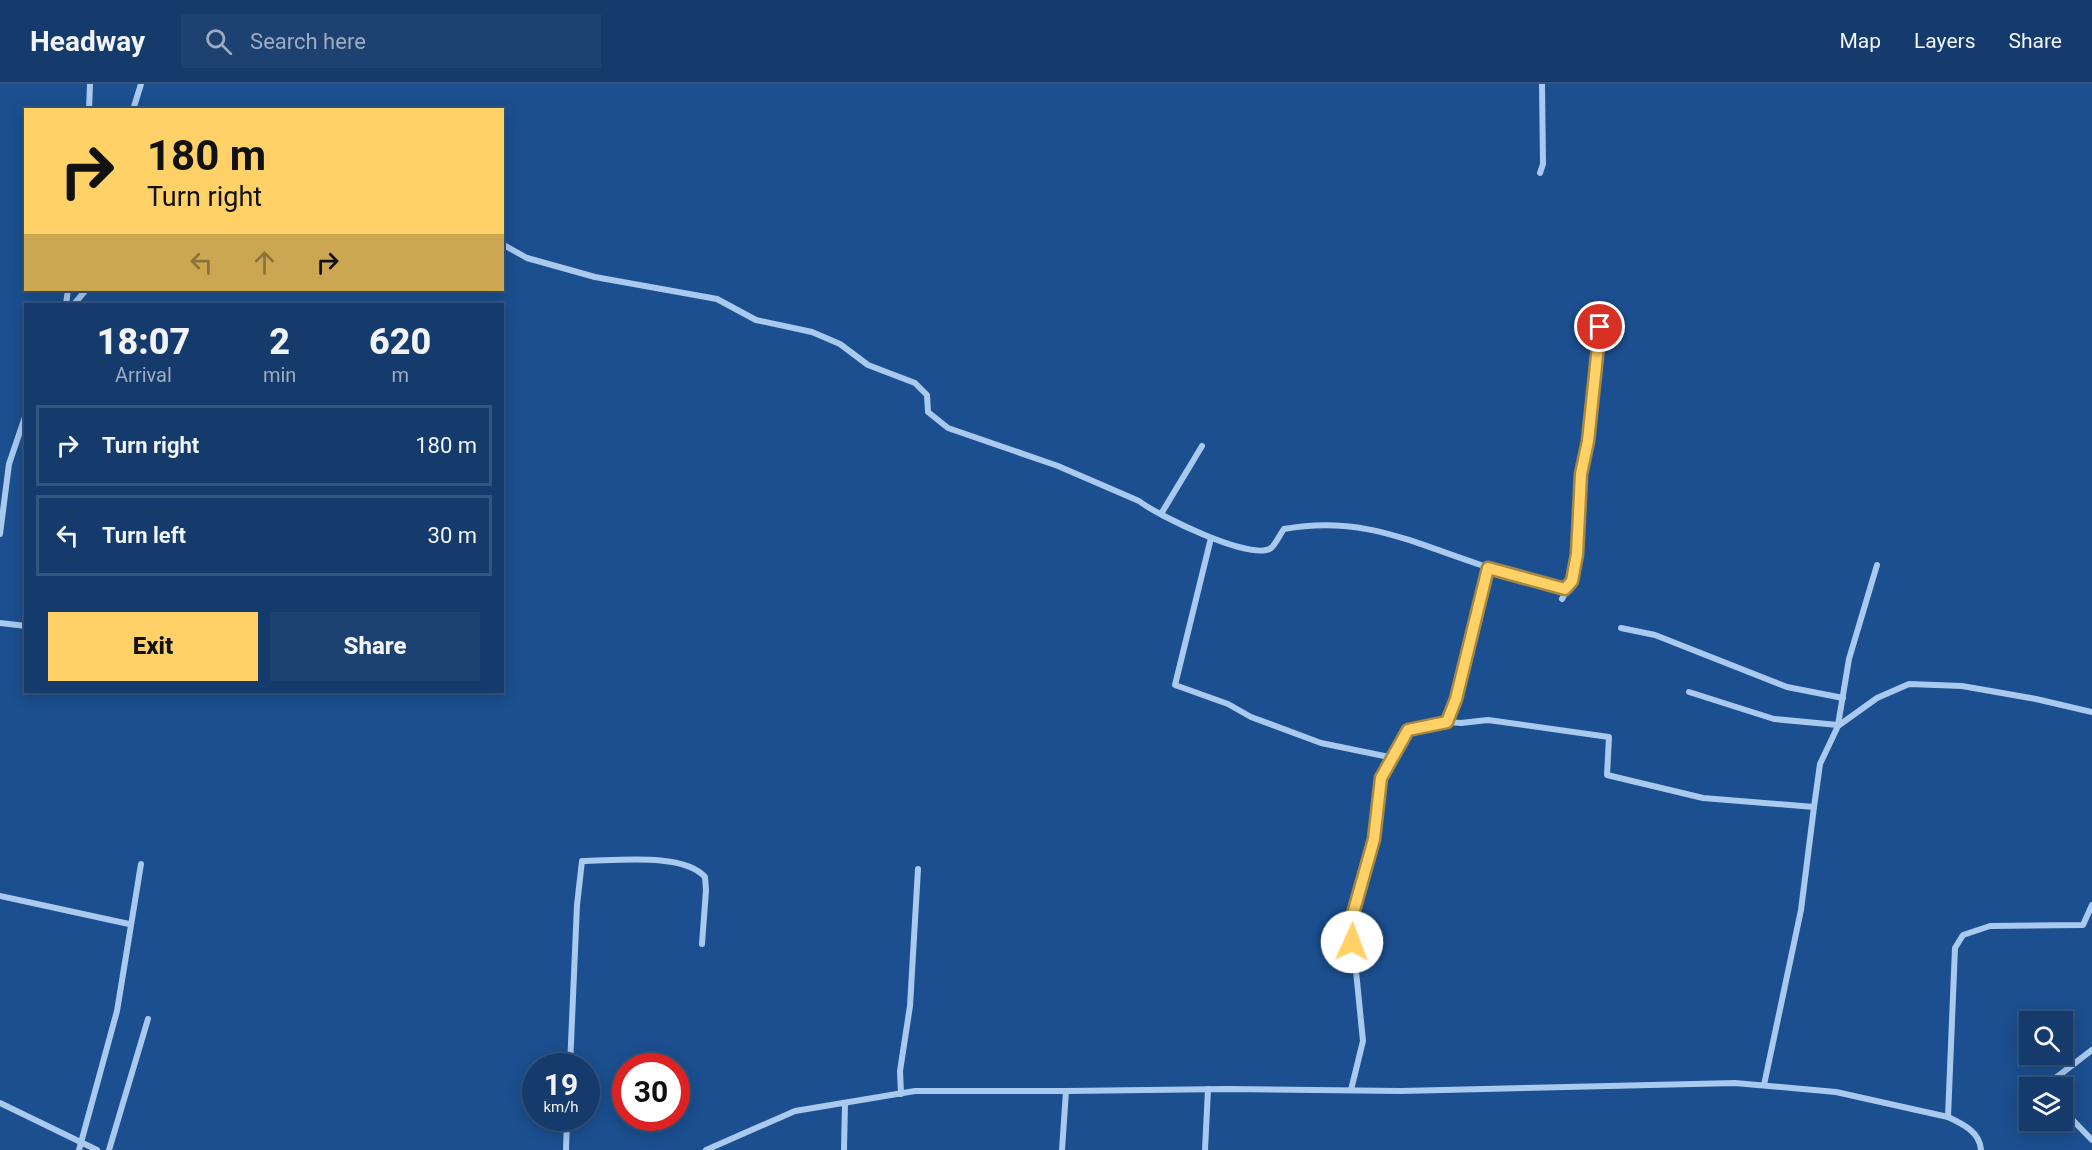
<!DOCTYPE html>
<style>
body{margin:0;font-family:Roboto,sans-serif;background:#1d4271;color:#f1f3f6;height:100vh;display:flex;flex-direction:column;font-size:22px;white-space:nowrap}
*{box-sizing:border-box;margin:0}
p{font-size:20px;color:#9dadc1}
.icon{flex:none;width:33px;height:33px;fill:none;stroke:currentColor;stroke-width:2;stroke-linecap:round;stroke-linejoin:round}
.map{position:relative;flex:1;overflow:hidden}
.side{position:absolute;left:24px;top:219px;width:480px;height:390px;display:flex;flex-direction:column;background:#143b6b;border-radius:0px;box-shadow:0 3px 15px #0003,0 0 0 2px #33557e}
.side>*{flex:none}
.guide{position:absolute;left:24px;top:24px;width:480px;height:183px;border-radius:0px;box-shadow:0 3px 15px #0003,0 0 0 2px #33557e;background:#ffd166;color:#111;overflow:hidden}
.tools{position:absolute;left:2019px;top:927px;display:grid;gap:12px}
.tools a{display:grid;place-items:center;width:54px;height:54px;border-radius:0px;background:#143b6b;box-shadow:0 3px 15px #0003,0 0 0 2px #33557e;font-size:30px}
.speed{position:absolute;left:522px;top:969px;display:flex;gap:12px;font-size:30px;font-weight:700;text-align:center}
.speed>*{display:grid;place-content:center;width:78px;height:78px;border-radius:50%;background:#143b6b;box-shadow:0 3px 15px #0003,0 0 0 2px #33557e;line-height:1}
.speed small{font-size:15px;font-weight:400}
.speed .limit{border:9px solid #d22;background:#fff;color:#111}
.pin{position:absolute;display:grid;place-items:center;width:51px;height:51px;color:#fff;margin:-26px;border:3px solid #fff;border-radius:50%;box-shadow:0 2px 6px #0007}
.me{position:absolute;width:66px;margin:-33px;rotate:2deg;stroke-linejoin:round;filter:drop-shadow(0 0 4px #0008)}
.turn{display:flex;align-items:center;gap:21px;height:126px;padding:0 24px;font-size:27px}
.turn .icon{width:78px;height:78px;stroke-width:2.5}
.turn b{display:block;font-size:42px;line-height:51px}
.lanes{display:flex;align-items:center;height:57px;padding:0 24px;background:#0003;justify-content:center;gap:30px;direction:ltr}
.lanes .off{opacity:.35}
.eta{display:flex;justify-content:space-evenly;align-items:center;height:102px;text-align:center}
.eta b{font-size:36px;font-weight:800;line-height:42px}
.action{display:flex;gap:12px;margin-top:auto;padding:12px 24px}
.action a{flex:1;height:69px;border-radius:0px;background:#ffd166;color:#111;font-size:24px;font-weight:800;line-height:69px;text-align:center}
.action a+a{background:#1d4271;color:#f1f3f6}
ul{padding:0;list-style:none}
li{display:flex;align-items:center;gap:18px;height:81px;margin:0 12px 9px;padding:0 12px;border:3px solid #33557e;border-radius:0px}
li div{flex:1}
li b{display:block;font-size:22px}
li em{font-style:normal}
header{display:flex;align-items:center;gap:36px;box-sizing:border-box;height:84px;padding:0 30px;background:#143b6b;border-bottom:2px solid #33557e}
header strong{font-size:28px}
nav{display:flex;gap:33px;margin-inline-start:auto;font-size:21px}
.search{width:420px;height:54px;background:#1d4271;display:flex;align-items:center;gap:15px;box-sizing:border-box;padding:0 21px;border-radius:0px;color:#9dadc1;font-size:22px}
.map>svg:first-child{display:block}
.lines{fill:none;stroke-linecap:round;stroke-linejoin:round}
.street{stroke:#a9c9ee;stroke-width:6}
.route-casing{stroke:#a68842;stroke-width:15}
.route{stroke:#ffd166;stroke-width:10}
</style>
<header>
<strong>Headway</strong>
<div class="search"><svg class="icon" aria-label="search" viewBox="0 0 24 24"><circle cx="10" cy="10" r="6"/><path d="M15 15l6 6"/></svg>Search here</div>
<nav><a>Map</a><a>Layers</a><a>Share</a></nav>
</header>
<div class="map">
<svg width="2092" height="1066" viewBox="0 0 2092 1066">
<rect width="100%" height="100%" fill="#1b4f8f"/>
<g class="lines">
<g class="street">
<polyline points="89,26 90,0"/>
<polyline points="133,26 141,0"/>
<polyline points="1540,89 1543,80 1542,0"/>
<path d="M502 160 527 174 595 193 717 215 756 236 812 248 840 260 868 281 915 299 927 311 928 328 948 344 1058 382 1139 417C1157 431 1252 478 1271 464 1276 460 1280 450 1284 445 1361 431 1411 458 1481 481 1508 491 1537 497 1565 505"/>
<polyline points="66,220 68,206"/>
<polyline points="74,220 86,206"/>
<polyline points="1161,430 1202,362"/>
<polyline points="0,450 9,380 26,330"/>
<polyline points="1211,454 1175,601 1228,620 1251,633 1321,659 1394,674"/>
<polyline points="1562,515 1572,497 1577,470 1581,390 1588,357 1600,243"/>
<polyline points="0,539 26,542"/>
<polyline points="1621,544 1655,551 1787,603 1843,614"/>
<polyline points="1689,608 1774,635 1838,641 1849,575 1877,481"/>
<polyline points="1447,638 1457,615 1488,484"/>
<polyline points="1814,723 1820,680 1838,642 1877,614 1909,600 1962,602 2036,615 2092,628"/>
<polyline points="0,812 129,840"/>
<path d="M570 982 577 821 582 777C614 777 683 768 705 793L706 806 702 860"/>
<polyline points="2053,1004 2053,996 2092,966"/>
<polyline points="1351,1006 1363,957 1351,837 1374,755 1381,694 1408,646 1447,638 1461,639 1488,636 1609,653 1607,691 1703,714 1814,723 1801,826 1764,1001"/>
<polyline points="901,1010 900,987 910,922 918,785"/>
<polyline points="0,1019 97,1066"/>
<polyline points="2062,1025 2092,1056"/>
<polyline points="79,1066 117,927 141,780"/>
<polyline points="109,1066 148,935"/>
<polyline points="566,1066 567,1034"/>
<polyline points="706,1066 795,1027 915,1007 1066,1007"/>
<polyline points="844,1066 845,1019"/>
<polyline points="1062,1066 1066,1007 1228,1005 1401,1007 1735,999 1836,1008 1948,1033"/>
<polyline points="1205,1066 1208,1005"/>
<path d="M1981 1066C1980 1048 1963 1040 1948 1033L1955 864 1963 851 1990 842 2083 841 2092 821"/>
</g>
</g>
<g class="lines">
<g class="route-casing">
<polyline id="route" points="1352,858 1351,837 1374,755 1381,694 1408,646 1447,638 1456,615 1488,484 1565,505 1572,497 1577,470 1581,390 1588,357 1600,243"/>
</g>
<use href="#route" class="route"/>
</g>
</svg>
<div class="tools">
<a><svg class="icon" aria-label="search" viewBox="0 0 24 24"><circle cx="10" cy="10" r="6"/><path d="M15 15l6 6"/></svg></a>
<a><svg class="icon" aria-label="layers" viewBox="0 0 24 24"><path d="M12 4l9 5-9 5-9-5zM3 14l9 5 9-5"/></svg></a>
</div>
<div class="speed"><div>19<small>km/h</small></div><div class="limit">30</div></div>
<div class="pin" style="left:1600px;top:243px;background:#d93025"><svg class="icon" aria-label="arrive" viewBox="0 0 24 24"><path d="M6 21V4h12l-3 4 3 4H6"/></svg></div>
<svg class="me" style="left:1352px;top:858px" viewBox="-20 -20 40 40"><circle r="19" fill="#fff"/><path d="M0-13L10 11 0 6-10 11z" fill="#ffd166"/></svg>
<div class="guide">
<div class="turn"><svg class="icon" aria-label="right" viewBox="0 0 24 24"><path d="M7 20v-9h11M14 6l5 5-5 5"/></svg><div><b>180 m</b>Turn right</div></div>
<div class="lanes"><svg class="icon off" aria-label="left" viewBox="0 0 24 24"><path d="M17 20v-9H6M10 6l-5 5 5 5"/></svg><svg class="icon off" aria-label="ahead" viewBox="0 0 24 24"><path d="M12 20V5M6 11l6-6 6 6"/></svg><svg class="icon" aria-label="right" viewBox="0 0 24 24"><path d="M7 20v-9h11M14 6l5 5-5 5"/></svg></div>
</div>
<section class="side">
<div class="eta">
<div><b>18:07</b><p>Arrival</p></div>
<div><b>2</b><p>min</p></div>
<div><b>620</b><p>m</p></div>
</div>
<ul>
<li><svg class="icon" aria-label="right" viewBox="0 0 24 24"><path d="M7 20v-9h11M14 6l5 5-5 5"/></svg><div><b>Turn right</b></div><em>180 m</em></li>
<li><svg class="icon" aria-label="left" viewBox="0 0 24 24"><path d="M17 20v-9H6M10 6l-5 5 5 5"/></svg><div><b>Turn left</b></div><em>30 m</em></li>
</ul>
<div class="action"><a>Exit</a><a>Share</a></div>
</section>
</div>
